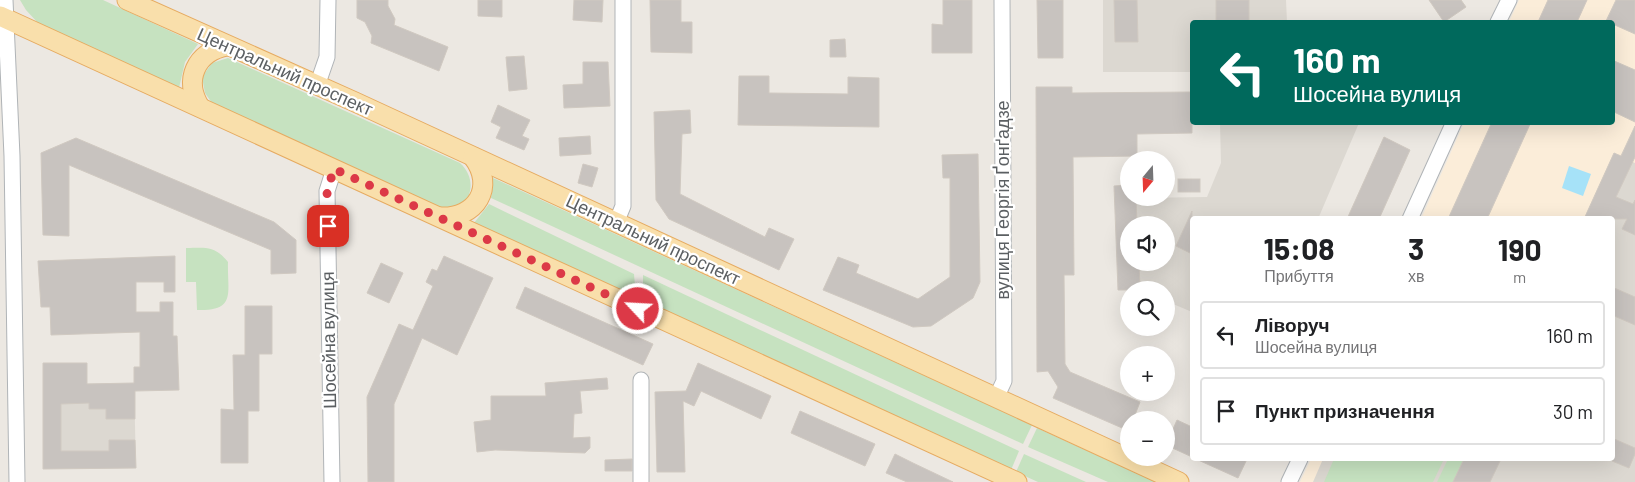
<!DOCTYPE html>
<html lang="uk">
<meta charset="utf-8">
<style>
body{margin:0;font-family:Barlow,sans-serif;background:#f2f2f2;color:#202124;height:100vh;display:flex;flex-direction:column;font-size:19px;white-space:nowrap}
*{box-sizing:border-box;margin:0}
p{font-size:16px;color:#757577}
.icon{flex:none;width:28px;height:28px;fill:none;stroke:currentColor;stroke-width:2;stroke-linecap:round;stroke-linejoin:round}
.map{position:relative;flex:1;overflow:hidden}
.sheet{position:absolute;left:1190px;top:216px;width:425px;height:245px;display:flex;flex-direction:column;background:#fff;border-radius:5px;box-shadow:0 5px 20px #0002}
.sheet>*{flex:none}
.guide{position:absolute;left:1190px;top:20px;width:425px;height:105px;border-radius:5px;box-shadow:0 5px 20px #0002;background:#00695c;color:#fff;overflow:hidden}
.needle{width:32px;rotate:199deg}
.fabs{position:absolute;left:1120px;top:151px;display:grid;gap:10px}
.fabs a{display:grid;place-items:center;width:55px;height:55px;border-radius:50%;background:#fff;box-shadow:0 5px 20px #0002;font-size:25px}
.pin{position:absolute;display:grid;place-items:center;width:42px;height:42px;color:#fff;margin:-21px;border-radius:10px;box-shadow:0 2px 8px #0006}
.me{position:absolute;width:55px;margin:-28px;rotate:295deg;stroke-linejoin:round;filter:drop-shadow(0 0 4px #0008)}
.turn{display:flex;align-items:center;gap:18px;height:105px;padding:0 20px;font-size:22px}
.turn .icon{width:65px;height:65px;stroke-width:2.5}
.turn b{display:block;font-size:35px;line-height:42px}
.eta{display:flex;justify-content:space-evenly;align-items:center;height:85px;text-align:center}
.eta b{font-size:30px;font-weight:700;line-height:35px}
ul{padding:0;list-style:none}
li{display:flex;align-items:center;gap:15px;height:68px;margin:0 10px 8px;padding:0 10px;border:2px solid #e0e0e0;border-radius:5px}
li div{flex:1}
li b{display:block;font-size:19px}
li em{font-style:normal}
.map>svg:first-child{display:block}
.commercial{fill:#fbedd9}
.education{fill:#dcd8d1}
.green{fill:#c6e2c0}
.water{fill:#a6e2f8}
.building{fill:#c8c3bf;stroke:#d0c9c1}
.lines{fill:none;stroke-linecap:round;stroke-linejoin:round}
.minor-casing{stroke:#b0b4b7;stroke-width:17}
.major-casing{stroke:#e6ab61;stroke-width:21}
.minor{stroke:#fff;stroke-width:15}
.major{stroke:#f9dfab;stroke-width:19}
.route{stroke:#dc3947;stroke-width:9;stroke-dasharray:0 16.2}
.labels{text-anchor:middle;stroke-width:4.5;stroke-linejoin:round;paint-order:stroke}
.street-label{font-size:18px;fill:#5b5f62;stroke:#fff}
</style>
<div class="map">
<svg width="1635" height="482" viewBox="0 0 1635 482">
<rect width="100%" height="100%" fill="#ece8e2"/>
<polygon class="commercial" points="1519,0 1635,0 1635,482 1300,482 1311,459 1612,459 1612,219 1421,219 1464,123 1612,122 1612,22 1509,22"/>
<g class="education">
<polygon points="1103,0 1286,0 1287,22 1192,22 1192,72 1103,72"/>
<polygon points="1220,123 1359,123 1318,219 1192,219 1192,312 1166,301 1166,290 1140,290 1139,263 1166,262 1166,225 1137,225 1136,198 1207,197 1221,163"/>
<polygon points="1614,153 1635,163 1635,482 1313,482 1323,459 1612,459 1612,219 1584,219"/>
<polygon points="134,383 136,468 43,469 43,384"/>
</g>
<g class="green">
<polygon points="20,0 103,0 198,44 185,62 179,88 39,24 26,10"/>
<path d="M228 58 460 163C481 182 469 215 440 207L212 103 205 93 202 77 212 63Z"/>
<polygon points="493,178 1032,425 1023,444 491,198"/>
<polygon points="489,204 634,274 636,298 474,223"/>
<path d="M186 248C206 248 214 245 228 262 227 293 237 311 197 310L196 282H186Z"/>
<polygon points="643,275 1019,451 1011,470 643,301"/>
<polygon points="1037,428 1156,482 1108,482 1028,447"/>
<polygon points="1024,454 1086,482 1038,482 1016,472"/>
<polygon points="1334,459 1444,459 1433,482 1324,482"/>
<polygon points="1448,459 1464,459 1453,482 1437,482"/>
</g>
<polygon class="water" points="1569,166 1591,174 1583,196 1562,188"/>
<g class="building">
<polygon points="357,0 388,0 388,6 395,19 394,25 448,47 439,71 371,43 372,36 365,22 357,18"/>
<polygon points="478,0 502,0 502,17 478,16"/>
<polygon points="574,0 603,0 602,22 573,20"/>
<polygon points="650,0 681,0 681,22 692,22 692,53 651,52"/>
<polygon points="943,0 972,0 972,53 932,53 932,24 943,25"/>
<polygon points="1037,0 1063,0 1063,58 1038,58"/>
<polygon points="1114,0 1137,0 1138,42 1115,42"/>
<rect x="1216" y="0" width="33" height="22"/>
<polygon points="1429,0 1461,0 1466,7 1444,22"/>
<polygon points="1548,0 1587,0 1577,22 1538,22"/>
<polygon points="1616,0 1635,0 1635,34 1606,21"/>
<polygon points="845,39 846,57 830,57 830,40"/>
<polygon points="524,56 527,89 509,91 506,57"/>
<polygon points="1612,60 1635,70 1635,122 1612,111"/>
<polygon points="583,62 608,62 610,106 564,108 563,85 583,84"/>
<polygon points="739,76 769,76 769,93 848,94 848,77 879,78 879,127 738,125"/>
<polygon points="1036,87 1072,87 1072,93 1192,92 1192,133 1137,134 1137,156 1073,157 1074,275 1064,275 1065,364 1070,372 1140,402 1133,420 1129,420 1129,431 1053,398 1058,387 1048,371 1037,372"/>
<polygon points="498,105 530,120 522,136 529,139 524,150 496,138 501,127 491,122"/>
<polygon points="690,110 691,133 682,134 680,194 765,237 769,228 794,239 779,270 669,219 656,200 654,112"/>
<polygon points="1492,122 1531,122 1487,219 1448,219"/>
<polygon points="1635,126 1635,157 1616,197 1633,204 1635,200 1635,235 1622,229 1627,219 1584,219 1614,153 1621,156"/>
<polygon points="590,136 591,154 560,156 559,138"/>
<polygon points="1384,137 1410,150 1379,219 1347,219"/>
<polygon points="76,138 274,222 296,240 296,273 271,274 271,250 69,165 69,236 43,235 41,153"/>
<polygon points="978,154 980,282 973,298 931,326 913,327 823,290 838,257 859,265 856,273 918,299 950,277 950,178 943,178 942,155"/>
<polygon points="583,164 598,168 592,187 578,183"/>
<rect x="1178" y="179" width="22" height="13"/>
<polygon points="1129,185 1129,198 1136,198 1137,225 1129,225 1129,262 1139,262 1140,290 1118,290 1114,186"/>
<polygon points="1192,211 1192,254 1176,246"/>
<polygon points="175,256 175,292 164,292 164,282 136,282 136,312 160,312 160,302 173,302 173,336 177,336 179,390 135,391 135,419 106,419 106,409 89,409 89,403 61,404 61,451 109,451 109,440 135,440 136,468 43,469 43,363 87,363 87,384 134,383 134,367 140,367 140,332 51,335 50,307 41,307 38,261"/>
<polygon points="444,256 493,278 457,355 422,338 394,404 394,482 368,482 367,397 399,324 413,330 433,286 426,282 432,269 437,271"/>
<polygon points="381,263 403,273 389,303 367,293"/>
<polygon points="525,287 653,344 643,365 516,308"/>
<polygon points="1612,287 1635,297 1635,325 1612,315"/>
<polygon points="245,306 272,306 272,354 259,354 259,411 248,411 248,463 221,463 221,409 234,410 233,355 245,355"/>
<polygon points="698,363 771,396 761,419 701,391 694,406 683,401 685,472 657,472 655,392 686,391"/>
<polygon points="607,378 608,389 580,391 582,413 574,414 573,438 590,437 590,448 585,453 495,450 477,452 474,422 491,420 491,396 546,396 545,383"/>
<polygon points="800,411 875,444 865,466 791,433"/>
<polygon points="1177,420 1192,427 1192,457 1166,445"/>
<polygon points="1612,438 1635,448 1635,454 1629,468 1612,461"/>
<polygon points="895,454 913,463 953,482 907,482 886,473"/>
<polygon points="632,459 632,471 605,471 605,460"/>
<polygon points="1196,459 1247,459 1238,478"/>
<polygon points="1464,459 1501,459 1490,482 1453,482"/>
</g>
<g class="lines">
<g class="minor-casing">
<g id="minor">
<polyline points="5,0 12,156 17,482"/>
<polyline points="1498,22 1509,0"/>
<polyline points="317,86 327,57 328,0"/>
<polyline points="1410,219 1454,122"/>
<polyline points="616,223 623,206 623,0"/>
<polyline points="996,398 1004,381 1002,0"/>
<polyline points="332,482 327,191 334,169"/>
<polyline points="641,482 641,380"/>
<polyline points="1289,482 1300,459"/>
</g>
</g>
<g class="major-casing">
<g id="major">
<polyline points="127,0 355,102 1179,482"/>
<polyline points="0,16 1017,482"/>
<path d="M200 107C183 80 196 52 227 46"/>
<path d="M440 217C476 219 496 187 473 157"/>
</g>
</g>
<use href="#minor" class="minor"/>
<use href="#major" class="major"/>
</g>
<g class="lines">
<polyline class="route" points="328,226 327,191 334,169 638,309"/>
</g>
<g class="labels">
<g class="street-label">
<text transform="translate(285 72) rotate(24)" y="6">Центральний проспект</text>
<text transform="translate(1003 200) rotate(-90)" y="6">вулиця Георгія Ґонґадзе</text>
<text transform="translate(653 240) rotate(25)" y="6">Центральний проспект</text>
<text transform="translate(329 340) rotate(-91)" y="6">Шосейна вулиця</text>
</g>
</g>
</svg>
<div class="fabs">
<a><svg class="needle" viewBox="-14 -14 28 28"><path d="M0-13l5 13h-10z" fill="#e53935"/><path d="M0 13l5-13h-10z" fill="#757577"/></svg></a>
<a><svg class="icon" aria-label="sound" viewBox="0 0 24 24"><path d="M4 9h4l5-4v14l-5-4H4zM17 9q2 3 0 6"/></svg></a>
<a><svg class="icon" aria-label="search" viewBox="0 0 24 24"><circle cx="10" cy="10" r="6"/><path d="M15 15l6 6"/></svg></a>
<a>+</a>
<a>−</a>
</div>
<div class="pin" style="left:328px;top:226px;background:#d93025"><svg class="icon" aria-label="arrive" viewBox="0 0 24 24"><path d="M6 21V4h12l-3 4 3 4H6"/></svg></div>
<svg class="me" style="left:638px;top:309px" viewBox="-20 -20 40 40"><circle r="17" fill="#dc3947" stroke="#fff" stroke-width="3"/><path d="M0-11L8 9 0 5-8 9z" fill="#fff"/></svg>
<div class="guide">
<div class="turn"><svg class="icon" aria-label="left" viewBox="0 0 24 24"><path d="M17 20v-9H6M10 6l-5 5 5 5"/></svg><div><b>160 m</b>Шосейна вулиця</div></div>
</div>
<section class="sheet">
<div class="eta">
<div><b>15:08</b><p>Прибуття</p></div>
<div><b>3</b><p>хв</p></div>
<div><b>190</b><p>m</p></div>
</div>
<ul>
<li><svg class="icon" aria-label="left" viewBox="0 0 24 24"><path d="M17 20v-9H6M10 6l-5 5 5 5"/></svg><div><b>Ліворуч</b><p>Шосейна вулиця</p></div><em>160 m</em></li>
<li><svg class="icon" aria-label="arrive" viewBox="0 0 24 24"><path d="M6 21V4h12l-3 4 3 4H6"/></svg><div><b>Пункт призначення</b></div><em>30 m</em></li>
</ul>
</section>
</div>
